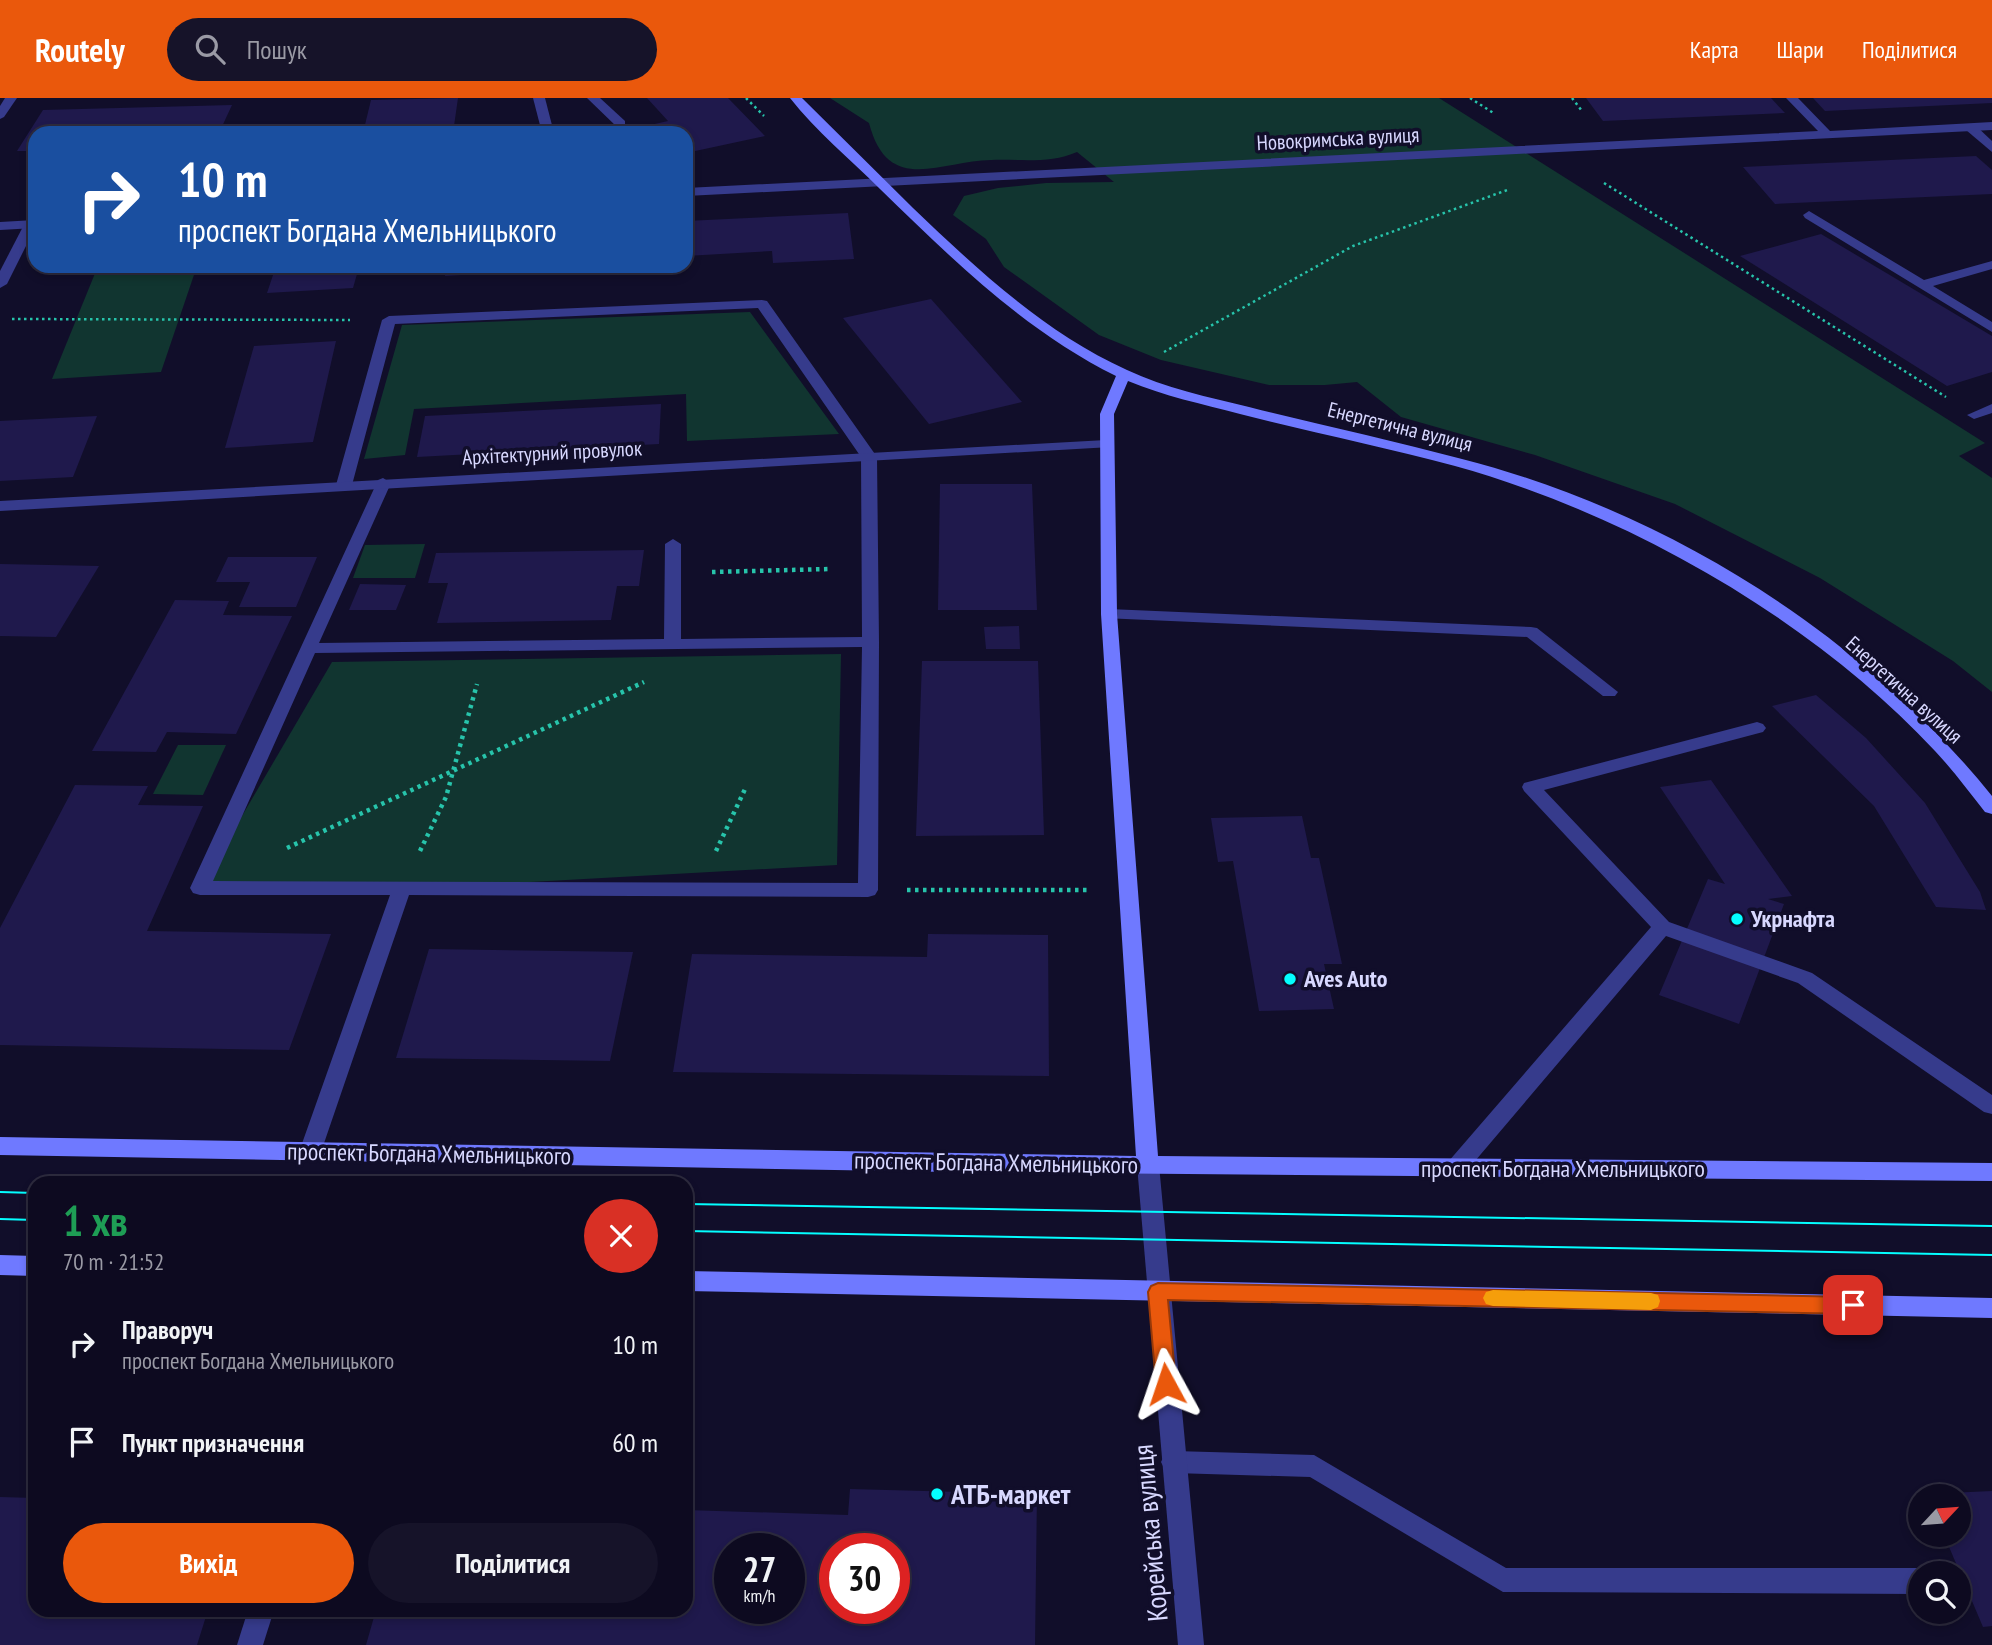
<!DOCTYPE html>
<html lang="uk">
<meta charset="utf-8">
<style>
body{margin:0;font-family:"PT Sans Narrow",sans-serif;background:#161329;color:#f1f3f6;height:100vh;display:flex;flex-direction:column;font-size:26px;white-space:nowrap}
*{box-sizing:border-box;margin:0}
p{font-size:23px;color:#9a9aa5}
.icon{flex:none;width:38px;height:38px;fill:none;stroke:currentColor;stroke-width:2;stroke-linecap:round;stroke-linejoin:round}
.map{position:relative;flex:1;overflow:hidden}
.side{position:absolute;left:28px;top:1078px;width:665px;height:441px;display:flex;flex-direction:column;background:#0d0a20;border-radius:21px;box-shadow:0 4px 10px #0003,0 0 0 2px #2d2b3e}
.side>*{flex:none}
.hud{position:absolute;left:28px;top:28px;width:665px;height:147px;border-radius:21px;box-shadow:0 4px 10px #0003,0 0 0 2px #2d2b3e;background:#1a4fa0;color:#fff;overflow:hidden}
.needle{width:46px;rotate:64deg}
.buttons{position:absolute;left:1908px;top:1386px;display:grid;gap:14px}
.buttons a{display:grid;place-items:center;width:63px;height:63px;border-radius:50%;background:#0d0a20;box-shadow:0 4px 10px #0003,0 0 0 2px #2d2b3e;font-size:35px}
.speed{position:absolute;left:714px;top:1435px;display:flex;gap:14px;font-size:35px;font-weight:700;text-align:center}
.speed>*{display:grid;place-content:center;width:91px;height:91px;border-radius:50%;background:#0d0a20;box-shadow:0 4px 10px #0003,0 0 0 2px #2d2b3e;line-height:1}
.speed small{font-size:18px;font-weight:400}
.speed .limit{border:10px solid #d22;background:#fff;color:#111}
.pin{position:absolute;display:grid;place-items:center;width:60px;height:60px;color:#fff;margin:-30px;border-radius:14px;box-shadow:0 4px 10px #0006}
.me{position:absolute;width:77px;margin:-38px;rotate:355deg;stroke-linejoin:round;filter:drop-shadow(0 0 5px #0008)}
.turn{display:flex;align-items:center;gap:24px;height:147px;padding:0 35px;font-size:32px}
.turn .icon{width:91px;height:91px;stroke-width:2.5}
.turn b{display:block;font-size:49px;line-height:60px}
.round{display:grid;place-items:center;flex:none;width:74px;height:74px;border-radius:37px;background:#161329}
.headline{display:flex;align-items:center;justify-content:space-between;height:119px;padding:0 35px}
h1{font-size:42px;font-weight:700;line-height:52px;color:#1e9e55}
.action{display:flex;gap:14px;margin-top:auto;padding:14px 35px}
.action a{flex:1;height:80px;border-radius:42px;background:#ea580c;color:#fff;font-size:28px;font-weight:700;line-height:80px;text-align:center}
.action a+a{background:#161329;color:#f1f3f6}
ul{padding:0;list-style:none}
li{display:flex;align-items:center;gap:21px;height:98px;padding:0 35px}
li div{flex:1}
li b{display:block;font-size:26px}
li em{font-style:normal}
header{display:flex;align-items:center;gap:42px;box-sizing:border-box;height:98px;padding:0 35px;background:#ea580c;color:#fff}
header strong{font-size:33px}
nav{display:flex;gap:38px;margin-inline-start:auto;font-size:24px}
.search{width:490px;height:63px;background:#161329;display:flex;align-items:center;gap:18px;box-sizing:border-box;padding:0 24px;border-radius:38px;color:#9a9aa5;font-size:26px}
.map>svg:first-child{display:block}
.green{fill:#113530}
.building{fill:#1f194c;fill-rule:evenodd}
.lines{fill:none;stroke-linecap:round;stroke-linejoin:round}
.path-far1{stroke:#27c4ab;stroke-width:2.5;stroke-dasharray:2.5 3.5;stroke-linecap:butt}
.path{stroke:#27c4ab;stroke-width:4.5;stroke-dasharray:3.5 4.5;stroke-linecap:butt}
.service{fill:#363b8c;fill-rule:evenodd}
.minor{fill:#363b8c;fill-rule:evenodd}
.secondary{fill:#6f79ff;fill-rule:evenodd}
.tram{stroke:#04feff;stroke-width:2}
.route{fill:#ea580c;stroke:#983908;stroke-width:2}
.slow{fill:#f59e0b}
.poi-dot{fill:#04feff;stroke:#110e2a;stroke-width:2.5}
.labels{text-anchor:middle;stroke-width:7;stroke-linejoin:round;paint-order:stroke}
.far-street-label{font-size:21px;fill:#d8d8ff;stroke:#110e2a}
.poi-label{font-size:24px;font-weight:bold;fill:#d8d8ff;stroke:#110e2a;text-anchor:start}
.street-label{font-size:24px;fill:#d8d8ff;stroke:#110e2a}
.near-poi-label{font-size:28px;font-weight:bold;fill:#d8d8ff;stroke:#110e2a;text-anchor:start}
.near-street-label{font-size:28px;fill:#d8d8ff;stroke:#110e2a}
</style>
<header>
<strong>Routely</strong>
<div class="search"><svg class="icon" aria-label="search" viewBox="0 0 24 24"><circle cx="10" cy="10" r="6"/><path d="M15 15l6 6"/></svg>Пошук</div>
<nav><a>Карта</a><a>Шари</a><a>Поділитися</a></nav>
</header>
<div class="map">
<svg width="1992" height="1547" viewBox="0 0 1992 1547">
<rect width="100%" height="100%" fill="#110e2a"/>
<g class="green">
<path d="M830 0H1439L1985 345 1959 358 1992 380V594L1953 563 1820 480 1675 406 1535 357 1401 319 1357 284 1325 287H1269L1161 262 1099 237 1004 169 986 141 953 117 964 98 998 90 1046 85 1114 84 1077 54C1050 66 1021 61 991 62 942 62 888 99 869 25Z"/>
<polygon points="98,168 197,168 161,274 52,281"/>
<polygon points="750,214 839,336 687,343 686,296 414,311 405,357 364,361 402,227"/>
<polygon points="425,446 415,480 353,480 365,447"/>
<polygon points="841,556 837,767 402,791 200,790 332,564"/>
<polygon points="178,647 226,647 203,697 153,696"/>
</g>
<g class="building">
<polygon points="458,0 453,35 363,35 371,2"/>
<polygon points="647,0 728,0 765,38 686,55 686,35 615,35 668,23"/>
<polygon points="1586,0 1771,0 1785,15 1603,23"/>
<polygon points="1813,0 1992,0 1992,5 1825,13"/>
<polygon points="232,7 219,35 35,35 35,53 17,53 43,12"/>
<polygon points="1976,58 1992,72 1992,96 1775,106 1743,69"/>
<polygon points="848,115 854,161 773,165 772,153 686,158 686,123"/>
<polygon points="1821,136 1992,238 1992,274 1947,288 1740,158"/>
<polygon points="276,168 512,168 511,174 445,178 446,171 357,176 353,190 267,195"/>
<polygon points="931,201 1022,304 929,326 843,220"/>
<polygon points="336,243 313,344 225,350 254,248"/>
<polygon points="661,306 659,346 417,359 425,318"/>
<polygon points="97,318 73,379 0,383 0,323"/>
<polygon points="940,386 1032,386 1037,512 938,512"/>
<polygon points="644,452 639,488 617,488 611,522 437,525 448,485 428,485 436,455"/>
<polygon points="228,459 317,459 296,509 239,509 250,484 216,484"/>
<polygon points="0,466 99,468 56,539 0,538"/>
<polygon points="360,486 406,487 396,512 349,512"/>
<polygon points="175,502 229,503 223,517 292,518 236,636 167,634 156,654 92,653"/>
<polygon points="1019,528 1020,551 986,551 984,529"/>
<polygon points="922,563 1038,563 1044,737 916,738"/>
<polygon points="1816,597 1866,640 1925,705 1980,794 1986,812 1936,809 1874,708 1772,608"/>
<polygon points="1711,682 1792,798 1768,801 1784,806 1739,926 1659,897 1708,781 1725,786 1660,689"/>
<polygon points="75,687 148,688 138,707 203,708 147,833 331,836 289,952 0,947 0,830"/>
<polygon points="1302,718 1311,760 1319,760 1342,866 1324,866 1334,911 1259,913 1233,763 1218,764 1211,720"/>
<polygon points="928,836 1048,837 1049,978 673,974 692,856 927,859"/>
<polygon points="429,851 633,854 610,963 396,960"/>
<path d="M850 1391 1037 1396 1035 1547H366L376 1512H686V1412L848 1417ZM730 1451H789V1510H730ZM835 1451H894V1510H835Z"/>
<polygon points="1992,1393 1992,1528 1983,1529 1944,1437 1958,1437 1958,1398 1928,1398 1927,1396"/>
<polygon points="0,1399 35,1400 35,1512 208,1512 197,1547 0,1547"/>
</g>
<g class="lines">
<g class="path-far1">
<polyline points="746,0 764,18"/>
<polyline points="1470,0 1495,16"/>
<polyline points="1572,0 1582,13"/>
<polyline points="1604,85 1946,299"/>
<polyline points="12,221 350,222"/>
<polyline points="1164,254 1353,148 1510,91"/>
</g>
<g class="path">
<polyline points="712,474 829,471"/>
<polyline points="287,750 644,584"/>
<polyline points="420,753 446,699 477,586"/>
<polyline points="716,753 746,689"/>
<polyline points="907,792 1088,792"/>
</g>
<g class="service">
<polygon points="5,0 17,0 4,19 0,21 0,8"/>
<polygon points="533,0 545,0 554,35 542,35"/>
<polygon points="587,0 600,0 625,23 625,29 617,29"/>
<polygon points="1966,26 1974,26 1992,43 1992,54 1966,32"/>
<polygon points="35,113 35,130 7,186 0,190 0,173 29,117"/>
<polygon points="1809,113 1924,182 1992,163 1992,171 1933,188 1992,224 1992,234 1805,120 1803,117"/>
<path d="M762 202 767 203 877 359 879 544 878 792 875 797 868 799 409 797 321 1054 318 1060 310 1063 302 1060 299 1054 390 797H200L193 795 190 790 378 382 383 380 391 385 319 545 664 541 665 446 673 441 681 446V541L862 539 861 359 758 210 395 226 352 387 344 392 336 387 382 222 389 218ZM862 549 858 785 213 783 315 555Z"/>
<polygon points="1992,306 1992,315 1974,321 1967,317"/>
<polygon points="1109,511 1531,529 1537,530 1618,594 1615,598 1603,598 1527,539 1103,520 1101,516 1103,512"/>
<polygon points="1757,624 1763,626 1766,630 1763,634 1544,692 1669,824 1812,875 1992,997 1992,1016 1984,1014 1798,885 1666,838 1464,1076 1456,1079 1448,1076 1445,1070 1448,1064 1651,829 1524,693 1522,689 1524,685"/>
<polygon points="1174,1353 1314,1357 1506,1470 1919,1470 1929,1475 1920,1475 1919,1496 1503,1494 1310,1379 1174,1375 1165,1372 1161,1364 1165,1356"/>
<polygon points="248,1512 274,1512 263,1547 237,1547"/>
</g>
<g class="minor">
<polygon points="1786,0 1798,0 1830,33 1992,24 1992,32 686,98 686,90 1818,33"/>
<polygon points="35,122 35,130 0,132 0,124"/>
<polygon points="1106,342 1113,346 1111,349 0,413 0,403"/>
<polygon points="1148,1058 1156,1061 1159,1067 1204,1547 1178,1547 1137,1067 1140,1061"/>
</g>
<g class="secondary">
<path d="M790 0H802C839 37 876 73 913 110 978 172 1044 234 1127 272 1165 290 1208 299 1249 309 1320 327 1391 342 1462 361 1665 413 1860 534 1992 698V716L1985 714C1969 694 1953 672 1935 653 1812 521 1628 416 1455 368 1384 349 1311 334 1240 316 1202 306 1164 298 1128 283L1114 316 1117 516 1158 1058 1992 1065V1083L950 1074 0 1057V1039L1136 1058 1101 516 1100 316 1116 278C1024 232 953 162 880 91 850 61 816 33 790 0Z"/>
<polygon points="0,1157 35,1158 35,1178 0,1177"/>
<polygon points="686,1173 1992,1200 1992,1220 686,1193"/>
</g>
<g class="tram">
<polyline points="0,1094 35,1095"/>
<polyline points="686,1106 1992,1128"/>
<polyline points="0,1121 35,1122"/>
<polyline points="686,1133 1992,1157"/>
</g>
</g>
<polygon class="route" points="1158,1185 1853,1199 1860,1201 1863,1207 1860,1213 1853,1216 1168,1202 1176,1286 1174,1292 1166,1295 1159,1292 1156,1286 1148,1194 1151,1188"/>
<polygon class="slow" points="1493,1192 1651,1195 1658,1197 1660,1203 1658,1209 1651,1212 1493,1208 1486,1206 1483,1200 1486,1194"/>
<g class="poi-dot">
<circle cx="1737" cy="821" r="7"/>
<circle cx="1290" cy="881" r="7"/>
<circle cx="937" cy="1396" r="7"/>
</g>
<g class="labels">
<g class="far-street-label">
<text transform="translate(1338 41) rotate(-3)" y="7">Новокримська вулиця</text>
<text transform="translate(1400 329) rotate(14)" y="7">Енергетична вулиця</text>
<text transform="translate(552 355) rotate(-3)" y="7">Архітектурний провулок</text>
<text transform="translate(1904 592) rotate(42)" y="7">Енергетична вулиця</text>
</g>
<g class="poi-label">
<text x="1751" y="829">Укрнафта</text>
<text x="1304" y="889">Aves Auto</text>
</g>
<g class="street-label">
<text transform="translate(429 1056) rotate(1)" y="8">проспект Богдана Хмельницького</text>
<text transform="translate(996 1065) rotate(1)" y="8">проспект Богдана Хмельницького</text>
<text x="1563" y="1079">проспект Богдана Хмельницького</text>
</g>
<g class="near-poi-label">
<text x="951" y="1406">АТБ-маркет</text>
</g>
<g class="near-street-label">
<text transform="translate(1150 1435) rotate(-95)" y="10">Корейська вулиця</text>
</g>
</g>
</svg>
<div class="buttons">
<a><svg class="needle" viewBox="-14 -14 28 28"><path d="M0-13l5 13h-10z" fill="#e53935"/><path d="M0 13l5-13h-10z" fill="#9a9aa5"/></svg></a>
<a><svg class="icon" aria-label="search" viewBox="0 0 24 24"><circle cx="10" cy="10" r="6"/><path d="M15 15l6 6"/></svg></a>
</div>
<div class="speed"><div>27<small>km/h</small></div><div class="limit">30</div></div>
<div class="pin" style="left:1853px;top:1207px;background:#d93025"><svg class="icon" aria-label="arrive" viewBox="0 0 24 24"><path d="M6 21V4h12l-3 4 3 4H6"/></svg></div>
<svg class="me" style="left:1166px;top:1286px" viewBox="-20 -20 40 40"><path d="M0-17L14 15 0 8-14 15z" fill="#ea580c" stroke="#fff" stroke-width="4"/></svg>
<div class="hud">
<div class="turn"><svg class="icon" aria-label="right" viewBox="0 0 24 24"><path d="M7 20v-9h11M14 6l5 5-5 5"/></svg><div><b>10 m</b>проспект Богдана Хмельницького</div></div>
</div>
<section class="side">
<div class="headline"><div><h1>1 хв</h1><p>70 m · 21:52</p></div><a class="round" style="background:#d93025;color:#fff"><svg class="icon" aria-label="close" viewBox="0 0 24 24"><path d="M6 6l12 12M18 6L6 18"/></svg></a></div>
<ul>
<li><svg class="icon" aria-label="right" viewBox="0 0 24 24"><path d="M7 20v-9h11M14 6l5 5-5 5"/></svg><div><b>Праворуч</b><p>проспект Богдана Хмельницького</p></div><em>10 m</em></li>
<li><svg class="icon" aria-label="arrive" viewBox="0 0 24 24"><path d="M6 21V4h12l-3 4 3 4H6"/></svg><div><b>Пункт призначення</b></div><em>60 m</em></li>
</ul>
<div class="action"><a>Вихід</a><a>Поділитися</a></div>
</section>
</div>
